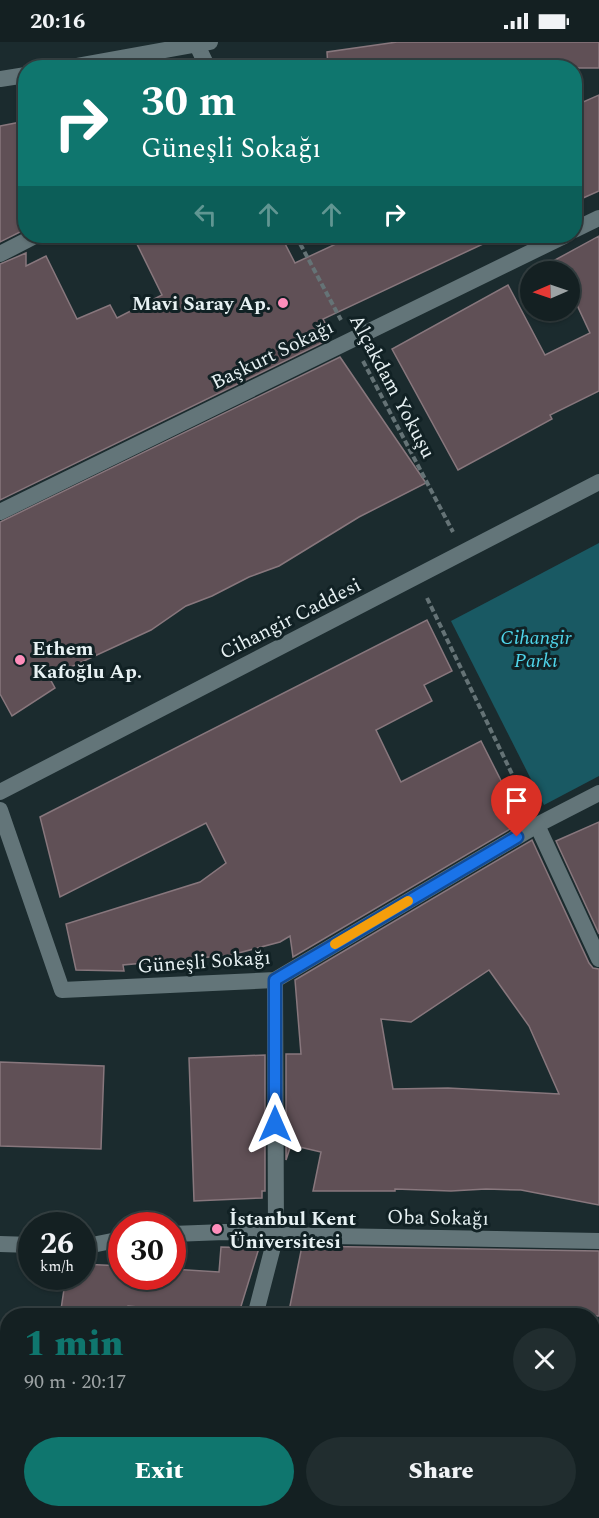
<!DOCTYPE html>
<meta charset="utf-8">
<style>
body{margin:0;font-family:Spectral,serif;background:#212d2f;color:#f1f3f6;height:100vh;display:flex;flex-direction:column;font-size:22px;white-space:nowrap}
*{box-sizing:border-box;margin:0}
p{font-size:20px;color:#9da3a5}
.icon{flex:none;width:33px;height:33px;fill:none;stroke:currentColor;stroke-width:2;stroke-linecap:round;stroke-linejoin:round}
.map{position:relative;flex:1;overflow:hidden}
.side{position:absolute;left:0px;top:1266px;width:600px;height:210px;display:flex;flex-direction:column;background:#142022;border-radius:24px 24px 0 0;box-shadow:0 2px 4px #0004,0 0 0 2px #333e40}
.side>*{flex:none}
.guide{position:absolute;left:18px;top:18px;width:564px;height:183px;border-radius:24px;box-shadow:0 2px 4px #0004,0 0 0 2px #333e40;background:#0f766e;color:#fff;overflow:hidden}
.needle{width:39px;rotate:268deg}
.controls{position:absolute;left:520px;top:219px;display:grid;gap:12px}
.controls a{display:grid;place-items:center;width:60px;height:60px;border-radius:50%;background:#142022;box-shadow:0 2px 4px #0004,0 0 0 2px #333e40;font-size:30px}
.speed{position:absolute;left:18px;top:1170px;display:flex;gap:12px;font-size:30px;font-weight:700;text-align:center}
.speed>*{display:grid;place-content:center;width:78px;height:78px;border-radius:50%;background:#142022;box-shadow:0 2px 4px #0004,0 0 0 2px #333e40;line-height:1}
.speed small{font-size:15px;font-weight:400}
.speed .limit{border:9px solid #d22;background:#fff;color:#111}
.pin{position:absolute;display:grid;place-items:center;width:51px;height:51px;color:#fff;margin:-62px -26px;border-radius:50% 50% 50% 0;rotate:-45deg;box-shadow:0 0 6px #0007}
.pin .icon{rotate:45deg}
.me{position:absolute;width:66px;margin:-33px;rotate:0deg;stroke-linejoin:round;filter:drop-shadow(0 0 4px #0008)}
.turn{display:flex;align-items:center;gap:21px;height:126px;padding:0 24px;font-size:27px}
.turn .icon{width:78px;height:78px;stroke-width:2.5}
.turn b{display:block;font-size:42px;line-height:51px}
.lanes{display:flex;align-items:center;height:57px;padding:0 24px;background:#0003;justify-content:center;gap:30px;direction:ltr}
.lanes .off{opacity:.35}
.round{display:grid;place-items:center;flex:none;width:63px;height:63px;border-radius:32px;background:#212d2f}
.head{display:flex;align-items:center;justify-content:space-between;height:102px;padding:0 24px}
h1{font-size:36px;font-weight:800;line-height:45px;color:#0f766e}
.action{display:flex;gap:12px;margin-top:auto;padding:12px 24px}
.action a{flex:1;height:69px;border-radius:36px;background:#0f766e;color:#fff;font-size:24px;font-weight:800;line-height:69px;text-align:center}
.action a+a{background:#212d2f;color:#f1f3f6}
.status{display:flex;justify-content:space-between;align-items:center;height:42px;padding:0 30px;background:#142022;direction:ltr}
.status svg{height:16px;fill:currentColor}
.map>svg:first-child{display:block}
.green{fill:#195963}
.building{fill:#605056;stroke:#88777d;stroke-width:1.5;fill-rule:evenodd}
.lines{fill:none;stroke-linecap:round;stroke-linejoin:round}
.path{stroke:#657376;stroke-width:4;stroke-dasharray:6 3;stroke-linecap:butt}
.service{stroke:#637579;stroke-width:16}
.minor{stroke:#637579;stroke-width:16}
.secondary{stroke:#637579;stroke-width:16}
.route-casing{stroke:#114b97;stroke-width:15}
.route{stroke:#1a73e8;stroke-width:10}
.slow{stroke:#f59e0b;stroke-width:10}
.poi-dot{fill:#fe8ebb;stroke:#112124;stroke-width:2}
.labels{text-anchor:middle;stroke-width:6;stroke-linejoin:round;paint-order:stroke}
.poi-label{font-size:20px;font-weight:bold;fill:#e7f1f3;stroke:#112124;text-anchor:start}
.street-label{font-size:20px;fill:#e7f1f3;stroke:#112124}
.park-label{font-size:20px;font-style:italic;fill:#4fd5ea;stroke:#112124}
</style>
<div class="status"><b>20:16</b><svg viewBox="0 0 49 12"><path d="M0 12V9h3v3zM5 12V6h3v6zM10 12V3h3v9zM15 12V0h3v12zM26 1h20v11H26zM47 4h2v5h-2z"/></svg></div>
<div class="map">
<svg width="599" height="1476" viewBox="0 0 599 1476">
<rect width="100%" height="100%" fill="#1b2b2e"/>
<polygon class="green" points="599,501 599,734 544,763 451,579"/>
<g class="building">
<polygon points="397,0 599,0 599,26 328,26 327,10"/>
<polygon points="599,53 599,149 574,160 574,64"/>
<polygon points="26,79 26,187 0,200 0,84"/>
<polygon points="133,194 281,194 295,221 353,194 500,194 323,277 326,283 320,286 328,298 0,458 0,222 26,211 26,224 46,214 77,277 110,263 117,276 162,253"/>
<polygon points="599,194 599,349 550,373 552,377 458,428 392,307 508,243 545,313 590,291 570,248 570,230 533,230"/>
<polygon points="340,315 426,441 359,475 279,524 249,535 212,554 186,564 151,588 49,635 55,646 12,674 0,652 0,480"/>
<polygon points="427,578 452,629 424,643 432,659 376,688 401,740 481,699 522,780 293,915 290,894 280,900 231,913 123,923 124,929 76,928 66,882 200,840 226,821 206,781 60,855 40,775"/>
<polygon points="599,780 599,892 556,799"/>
<path d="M532 798 589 921 593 926 599 927V1163L521 1148 486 1147 451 1149 395 1147V1149H313L321 1110 291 1103 286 1118V1012H301L295 938ZM489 928 529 984 559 1052 448 1046 393 1047 381 977 411 980Z"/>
<polygon points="265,1013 265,1149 262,1149 262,1156 194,1159 189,1016"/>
<polygon points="0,1020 104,1024 101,1107 0,1104"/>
<polygon points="302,1204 599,1209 599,1274 448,1274 341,1270 341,1274 288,1274"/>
<polygon points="221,1205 259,1206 238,1274 128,1264 124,1274 60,1274 66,1234 82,1234 82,1222 122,1224 122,1234 172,1234 172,1227 219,1230"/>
</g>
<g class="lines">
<g class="path">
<polyline points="296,194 341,278"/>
<polyline points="363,319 453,490"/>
<polyline points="427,556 527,763"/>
</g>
<g class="service">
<polyline points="172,1192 225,1190 276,1193"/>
<polyline points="0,1202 32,1203"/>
<polyline points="82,1205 122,1197"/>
</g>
<g class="minor">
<polyline points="196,1 208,26"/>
<polyline points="65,26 210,0"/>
<polyline points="0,37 26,33"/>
<polyline points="574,188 599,176"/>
<polyline points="0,212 35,194"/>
<polyline points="0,470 564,194"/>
<polyline points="0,750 599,440"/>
<polyline points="0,768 62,948 275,938 537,783 599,751"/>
<polyline points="537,783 599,917"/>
<polyline points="276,1193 599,1199"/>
<polyline points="255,1274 276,1193 275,938"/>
<polyline points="198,1476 201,1468"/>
</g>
<g class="secondary">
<polyline points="0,1427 8,1433"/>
<polyline points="73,1468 88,1476"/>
<polyline points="106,1468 121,1476"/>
</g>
</g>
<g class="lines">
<g class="route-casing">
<polyline id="route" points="275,1082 275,938 517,795"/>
</g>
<use href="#route" class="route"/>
<polyline class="slow" points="335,902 408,859"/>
</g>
<g class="poi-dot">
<circle cx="283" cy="261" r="6"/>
<circle cx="20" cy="618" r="6"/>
<circle cx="217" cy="1187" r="6"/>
</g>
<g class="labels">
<g class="poi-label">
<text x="271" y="268" text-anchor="end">Mavi Saray Ap.</text>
<text x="32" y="613">Ethem<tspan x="32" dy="23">Kafoğlu Ap.</tspan></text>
<text x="229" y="1183">İstanbul Kent<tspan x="229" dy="23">Üniversitesi</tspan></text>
</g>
<g class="street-label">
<text transform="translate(272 312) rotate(-26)" y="7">Başkurt Sokağı</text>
<text transform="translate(393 344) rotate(62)" y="7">Alçakdam Yokuşu</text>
<text transform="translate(290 576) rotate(-27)" y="7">Cihangir Caddesi</text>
<text transform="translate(204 919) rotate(-4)" y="7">Güneşli Sokağı</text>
<text transform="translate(438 1175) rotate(1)" y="7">Oba Sokağı</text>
</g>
<g class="park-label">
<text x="536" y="602">Cihangir<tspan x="536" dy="23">Parkı</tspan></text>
</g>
</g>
</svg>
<div class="controls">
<a><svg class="needle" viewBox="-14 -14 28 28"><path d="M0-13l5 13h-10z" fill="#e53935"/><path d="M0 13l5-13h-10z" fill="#9da3a5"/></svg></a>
</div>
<div class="speed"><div>26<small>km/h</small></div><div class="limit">30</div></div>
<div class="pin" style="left:517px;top:795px;background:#d93025"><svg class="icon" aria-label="arrive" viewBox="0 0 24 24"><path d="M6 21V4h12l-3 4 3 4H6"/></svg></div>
<svg class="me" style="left:275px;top:1082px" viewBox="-20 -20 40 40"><path d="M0-17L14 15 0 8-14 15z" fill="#1a73e8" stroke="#fff" stroke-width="4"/></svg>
<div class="guide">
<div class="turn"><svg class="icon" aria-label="right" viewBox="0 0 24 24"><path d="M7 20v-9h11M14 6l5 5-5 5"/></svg><div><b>30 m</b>Güneşli Sokağı</div></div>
<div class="lanes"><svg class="icon off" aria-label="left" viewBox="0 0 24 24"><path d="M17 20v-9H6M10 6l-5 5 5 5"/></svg><svg class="icon off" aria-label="ahead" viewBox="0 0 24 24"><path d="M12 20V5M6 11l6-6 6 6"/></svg><svg class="icon off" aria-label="ahead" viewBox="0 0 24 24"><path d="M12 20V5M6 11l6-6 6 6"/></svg><svg class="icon" aria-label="right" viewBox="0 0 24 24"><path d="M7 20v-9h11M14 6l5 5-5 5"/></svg></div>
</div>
<section class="side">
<div class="head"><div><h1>1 min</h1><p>90 m · 20:17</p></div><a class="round"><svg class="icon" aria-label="close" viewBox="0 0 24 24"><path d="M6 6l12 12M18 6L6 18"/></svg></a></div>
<div class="action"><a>Exit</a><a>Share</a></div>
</section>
</div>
